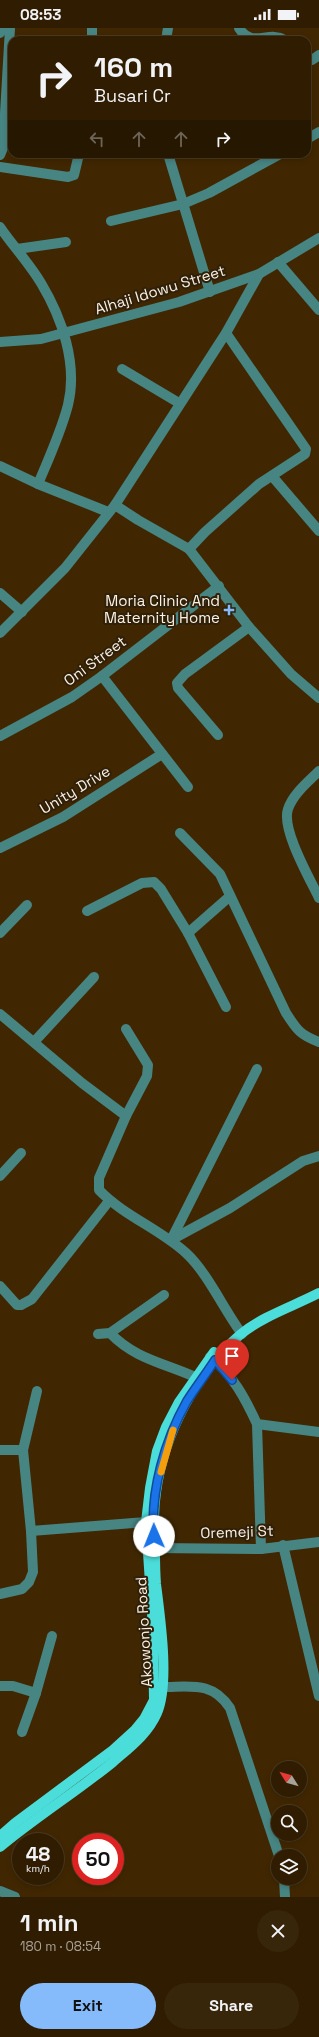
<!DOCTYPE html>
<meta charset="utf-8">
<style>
body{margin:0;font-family:"Space Grotesk",sans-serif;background:#38260b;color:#f1f3f6;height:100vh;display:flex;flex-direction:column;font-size:15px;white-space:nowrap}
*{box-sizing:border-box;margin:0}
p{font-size:13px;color:#a8a299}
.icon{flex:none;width:22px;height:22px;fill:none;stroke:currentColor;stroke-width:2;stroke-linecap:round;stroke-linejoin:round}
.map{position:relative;height:1869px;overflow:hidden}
.side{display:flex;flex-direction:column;background:#301d01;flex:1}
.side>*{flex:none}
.hud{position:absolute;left:8px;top:8px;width:303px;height:122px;border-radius:12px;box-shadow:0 2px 6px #0003,0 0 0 1px #4b3b23;background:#301d01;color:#f1f3f6;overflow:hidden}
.needle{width:26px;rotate:307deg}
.fabs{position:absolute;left:271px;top:1733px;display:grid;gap:8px}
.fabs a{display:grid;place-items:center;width:36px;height:36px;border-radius:50%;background:#301d01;box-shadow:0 2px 6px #0003,0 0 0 1px #4b3b23;font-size:20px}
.speed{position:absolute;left:12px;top:1805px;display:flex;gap:8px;font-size:20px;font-weight:700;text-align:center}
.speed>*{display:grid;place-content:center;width:52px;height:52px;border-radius:50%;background:#301d01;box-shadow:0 2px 6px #0003,0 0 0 1px #4b3b23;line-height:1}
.speed small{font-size:10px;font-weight:400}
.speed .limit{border:6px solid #d22;background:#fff;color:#111}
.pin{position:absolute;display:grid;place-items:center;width:34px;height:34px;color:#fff;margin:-41px -17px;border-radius:50% 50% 50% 0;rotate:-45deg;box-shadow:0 0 4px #0007}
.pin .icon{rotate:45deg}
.me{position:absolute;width:44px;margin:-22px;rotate:359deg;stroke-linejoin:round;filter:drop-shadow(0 0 3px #0008)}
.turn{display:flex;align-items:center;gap:14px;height:84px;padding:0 20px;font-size:18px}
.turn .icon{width:52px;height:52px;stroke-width:2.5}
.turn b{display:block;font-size:28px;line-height:34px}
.lanes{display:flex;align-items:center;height:38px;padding:0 20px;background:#0003;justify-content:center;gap:20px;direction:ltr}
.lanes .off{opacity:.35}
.round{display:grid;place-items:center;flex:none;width:42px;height:42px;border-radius:21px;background:#38260b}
.overview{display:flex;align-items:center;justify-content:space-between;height:68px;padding:0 20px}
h1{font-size:24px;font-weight:700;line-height:30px}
.cta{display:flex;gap:8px;margin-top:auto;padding:8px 20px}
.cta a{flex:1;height:46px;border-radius:24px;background:#85bbfb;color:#111;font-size:16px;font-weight:700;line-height:46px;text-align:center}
.cta a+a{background:#38260b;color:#f1f3f6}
.status{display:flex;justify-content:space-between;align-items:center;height:28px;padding:0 20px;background:#301d01;direction:ltr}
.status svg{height:11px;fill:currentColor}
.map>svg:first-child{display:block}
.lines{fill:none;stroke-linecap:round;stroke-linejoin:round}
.minor{stroke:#478583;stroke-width:10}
.major{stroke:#4bddda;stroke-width:10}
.route-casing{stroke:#114b97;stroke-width:10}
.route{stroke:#1a73e8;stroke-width:7}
.slow{stroke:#f59e0b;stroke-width:7}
.poi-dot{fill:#85bbfb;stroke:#2f200a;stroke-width:1.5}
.labels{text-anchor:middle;stroke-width:4;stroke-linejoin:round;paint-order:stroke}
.street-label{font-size:15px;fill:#fcf1e4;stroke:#2f200a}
.poi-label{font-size:15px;fill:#fcf1e4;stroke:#2f200a;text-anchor:end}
</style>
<div class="status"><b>08:53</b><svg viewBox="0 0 49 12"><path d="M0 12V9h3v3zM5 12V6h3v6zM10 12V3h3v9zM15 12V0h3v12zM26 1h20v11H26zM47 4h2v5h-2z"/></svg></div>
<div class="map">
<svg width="319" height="1869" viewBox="0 0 319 1869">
<rect width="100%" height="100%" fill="#402701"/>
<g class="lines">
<g class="minor">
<path d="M239 0C252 21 268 2 285 12"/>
<polyline points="0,5 4,0"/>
<polyline points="92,12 92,0"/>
<polyline points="166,12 168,0"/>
<polyline points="307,29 312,32 319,27"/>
<polyline points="307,111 319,104"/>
<polyline points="168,126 210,264"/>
<polyline points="0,127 3,120 10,0"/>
<polyline points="0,139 68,149 74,147 79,126"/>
<polyline points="111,193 183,176 209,165 280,126"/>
<path d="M0 199C13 218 29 235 41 255 62 290 78 336 68 377 61 404 49 430 38 456"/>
<polyline points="17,221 66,214"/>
<polyline points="278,234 319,282"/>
<polyline points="0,314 41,311 179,274 259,246 319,210"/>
<polyline points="122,341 179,375"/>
<polyline points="0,438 38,456 108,484"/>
<polyline points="272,448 319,503"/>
<polyline points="115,477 138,492 189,521 249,599 291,646 319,670"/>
<polyline points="189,521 205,504 259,456 305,426 306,421 226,305"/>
<polyline points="0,565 22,584"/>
<polyline points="0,605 65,540 115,477 226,305 259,246"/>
<polyline points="102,648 188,759"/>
<polyline points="218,707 178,660 177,655 185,646 249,599"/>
<polyline points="0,708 72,669 102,648 219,558"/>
<path d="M319 743C308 754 293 766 288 781 281 801 310 851 319 870"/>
<path d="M180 805 220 846 286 985C297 1002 300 1007 319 1014"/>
<polyline points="0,820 63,789 162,726"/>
<polyline points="87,883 142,855 154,854 161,861 188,905 226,979"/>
<polyline points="0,905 27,877"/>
<polyline points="188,905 229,869"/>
<polyline points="0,986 82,1055 126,1088"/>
<path d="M126 1001 148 1037 147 1048 126 1088 99 1150V1162C124 1188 160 1201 186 1225 207 1244 224 1282 242 1306"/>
<polyline points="34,1014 94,949"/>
<polyline points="0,1148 21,1125"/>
<polyline points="171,1212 257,1041"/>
<polyline points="171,1212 230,1180 303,1133 319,1128"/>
<polyline points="0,1258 17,1277 21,1277 32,1271 109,1173"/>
<path d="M110 1305C135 1331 164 1335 195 1349"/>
<polyline points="98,1306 110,1305 164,1267"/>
<path d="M210 1329C232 1345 246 1372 257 1396L319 1404"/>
<polyline points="257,1396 261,1521"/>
<polyline points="0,1422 23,1422"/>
<polyline points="31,1503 146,1494"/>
<polyline points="283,1517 319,1668"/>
<polyline points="155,1520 261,1521 319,1514"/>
<polyline points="0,1566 22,1561 29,1554 33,1544 31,1503 23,1422 37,1363"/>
<polyline points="0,1658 13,1658 36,1665"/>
<path d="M162 1659C191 1659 212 1653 230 1680L279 1828"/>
<polyline points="22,1704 36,1665 52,1608"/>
<polyline points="284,1850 285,1869"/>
<polyline points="0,1863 15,1869"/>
</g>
<g class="major">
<polyline points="0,1808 15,1795 113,1722 135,1702 144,1691 154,1672 153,1601 146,1494 150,1460 157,1423 166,1399 179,1374 214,1324"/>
<path d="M0 1819C36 1789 76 1764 113 1734 129 1720 148 1706 157 1685 170 1655 160 1589 156 1556 155 1544 155 1532 155 1521 154 1501 153 1484 156 1464 164 1406 196 1344 241 1306 263 1288 294 1278 319 1265"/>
</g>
</g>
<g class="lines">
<g class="route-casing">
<path id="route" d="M154 1508C150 1463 165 1412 187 1373 196 1359 206 1346 215 1332L232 1352"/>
</g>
<use href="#route" class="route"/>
<polyline class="slow" points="161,1444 173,1402"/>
</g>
<path class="poi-dot" d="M227 576h4v4h4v4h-4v4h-4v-4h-4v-4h4z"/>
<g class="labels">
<g class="street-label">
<text transform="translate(160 262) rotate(-17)" y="5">Alhaji Idowu Street</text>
<text transform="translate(95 633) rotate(-36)" y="5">Oni Street</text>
<text transform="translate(75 762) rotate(-31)" y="5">Unity Drive</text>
<text transform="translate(237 1504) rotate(-2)" y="5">Oremeji St</text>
<text transform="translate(144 1604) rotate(-93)" y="5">Akowonjo Road</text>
</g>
<g class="poi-label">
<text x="220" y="578">Moria Clinic And<tspan x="220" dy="17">Maternity Home</tspan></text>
</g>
</g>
</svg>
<div class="fabs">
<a><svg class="needle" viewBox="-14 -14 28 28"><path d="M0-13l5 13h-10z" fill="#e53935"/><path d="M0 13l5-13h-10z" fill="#a8a299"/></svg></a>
<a><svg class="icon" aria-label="search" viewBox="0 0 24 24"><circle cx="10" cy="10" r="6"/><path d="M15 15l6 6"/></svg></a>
<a><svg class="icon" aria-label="layers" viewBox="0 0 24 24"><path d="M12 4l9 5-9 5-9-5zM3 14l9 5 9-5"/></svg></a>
</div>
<div class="speed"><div>48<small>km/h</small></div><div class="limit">50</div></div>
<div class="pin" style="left:232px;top:1352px;background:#d93025"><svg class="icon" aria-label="arrive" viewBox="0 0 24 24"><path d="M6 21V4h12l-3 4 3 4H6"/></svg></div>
<svg class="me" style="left:154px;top:1508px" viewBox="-20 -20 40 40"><circle r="19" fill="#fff"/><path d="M0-13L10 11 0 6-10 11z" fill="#1a73e8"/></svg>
<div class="hud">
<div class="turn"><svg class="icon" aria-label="right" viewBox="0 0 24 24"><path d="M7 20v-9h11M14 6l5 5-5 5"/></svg><div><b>160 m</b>Busari Cr</div></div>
<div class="lanes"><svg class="icon off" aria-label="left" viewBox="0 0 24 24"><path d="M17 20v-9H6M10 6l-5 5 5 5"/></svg><svg class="icon off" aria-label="ahead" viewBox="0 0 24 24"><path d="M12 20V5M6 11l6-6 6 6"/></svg><svg class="icon off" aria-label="ahead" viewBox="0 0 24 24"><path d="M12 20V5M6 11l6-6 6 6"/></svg><svg class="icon" aria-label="right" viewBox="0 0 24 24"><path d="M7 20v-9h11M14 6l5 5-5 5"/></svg></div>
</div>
</div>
<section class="side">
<div class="overview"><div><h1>1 min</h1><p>180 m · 08:54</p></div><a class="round"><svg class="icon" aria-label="close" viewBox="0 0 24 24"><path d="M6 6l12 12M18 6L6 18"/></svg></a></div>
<div class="cta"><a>Exit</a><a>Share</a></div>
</section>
